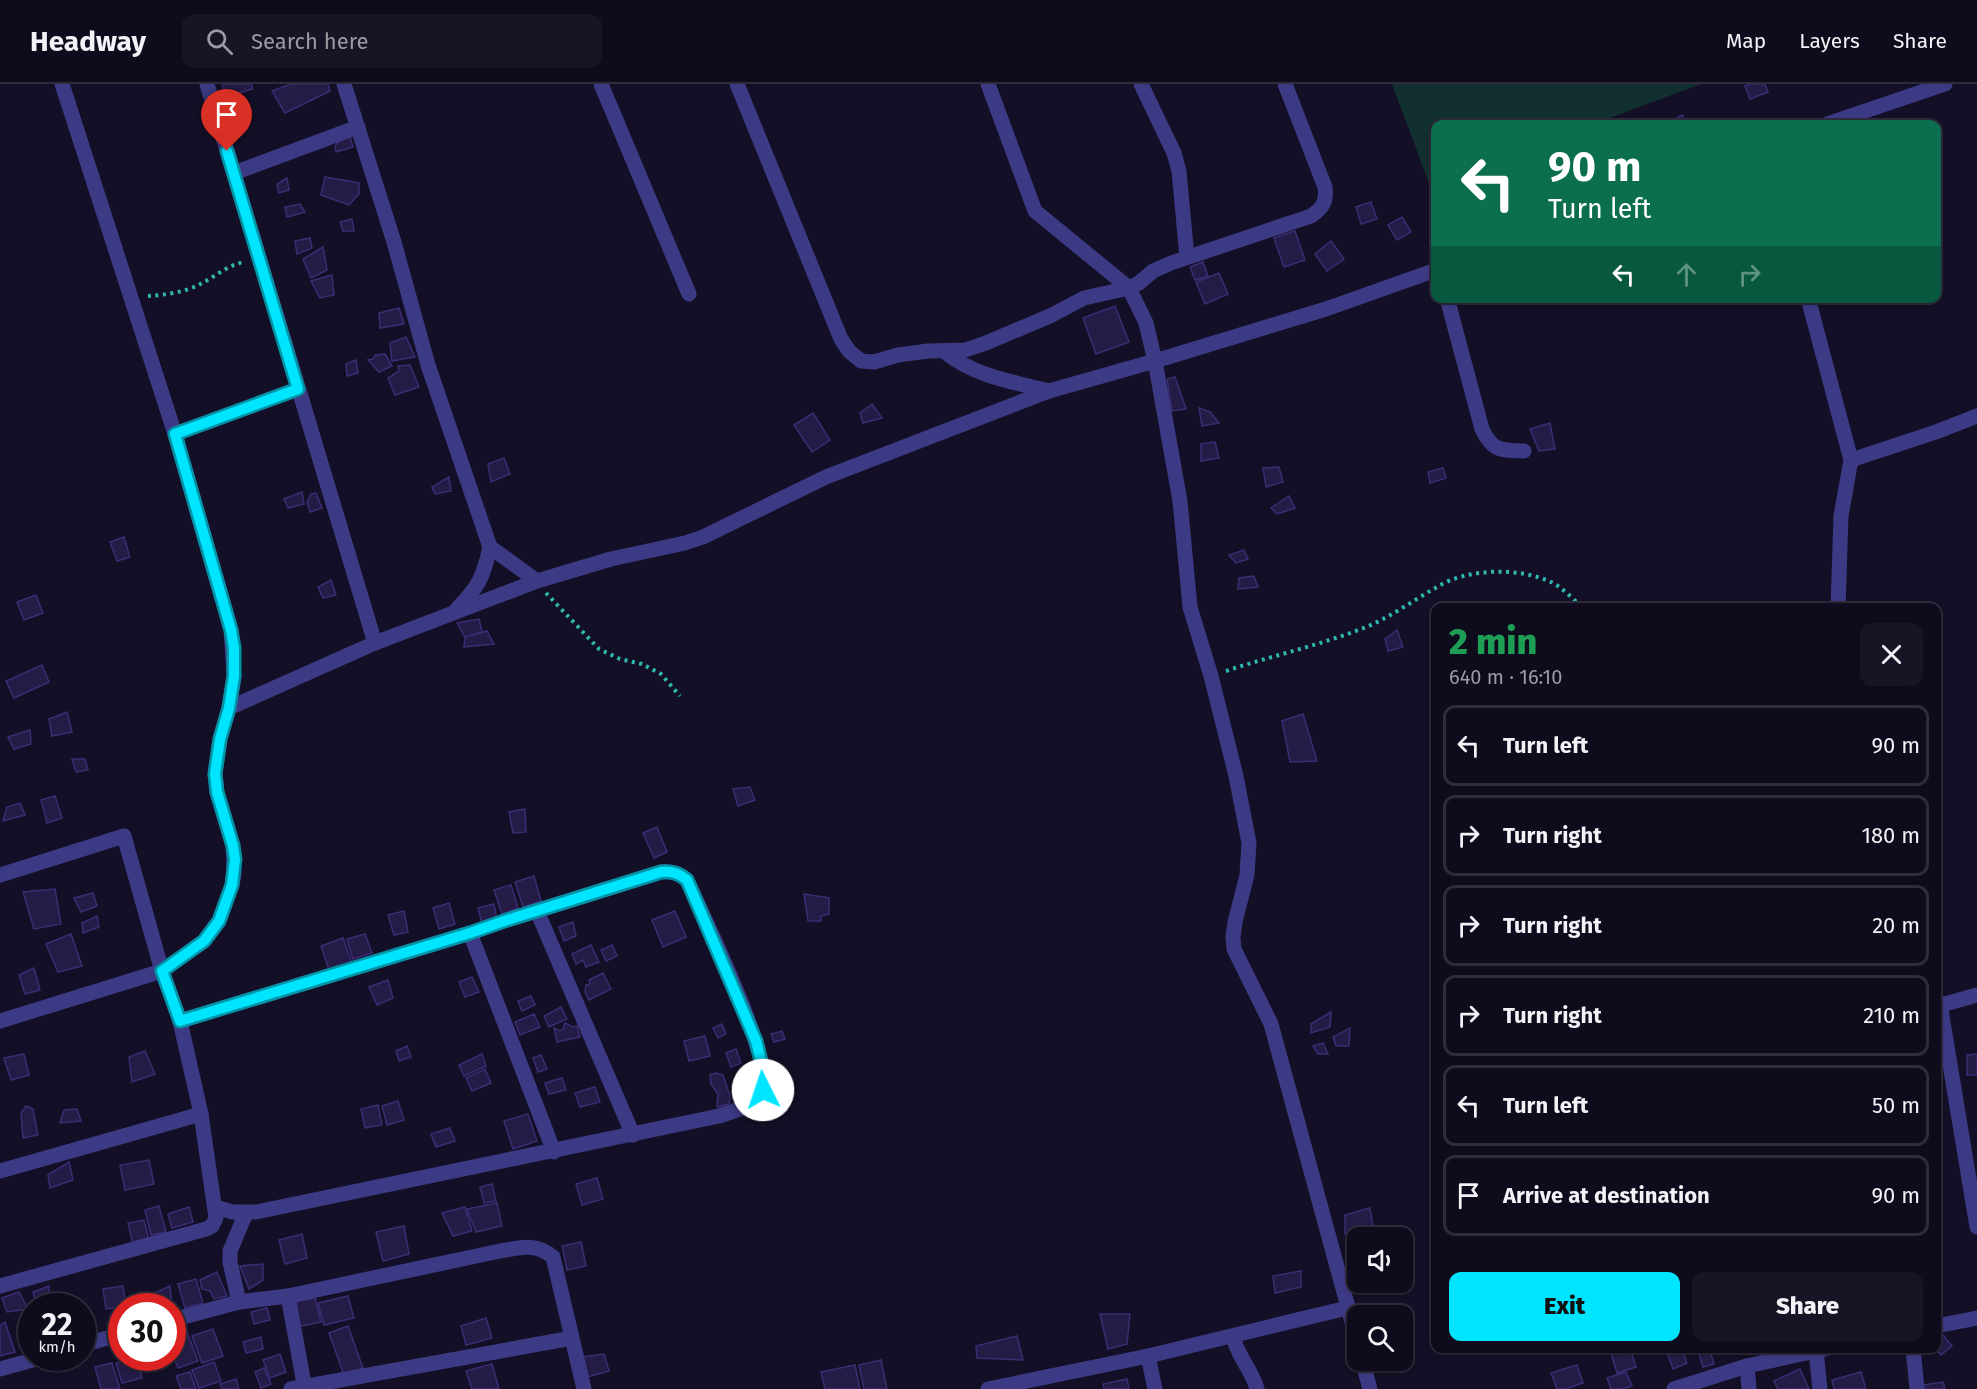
<!DOCTYPE html>
<meta charset="utf-8">
<style>
body{margin:0;font-family:"Fira Sans",sans-serif;background:#171425;color:#f1f3f6;height:100vh;display:flex;flex-direction:column;font-size:22px;white-space:nowrap}
*{box-sizing:border-box;margin:0}
p{font-size:20px;color:#9b9ba3}
.icon{flex:none;width:33px;height:33px;fill:none;stroke:currentColor;stroke-width:2;stroke-linecap:round;stroke-linejoin:round}
.map{position:relative;flex:1;overflow:hidden}
.details{position:absolute;left:1431px;top:519px;width:510px;height:750px;display:flex;flex-direction:column;background:#0e0b1c;border-radius:12px;box-shadow:0 2px 4px #0004,0 0 0 2px #2e2b3b}
.details>*{flex:none}
.top-card{position:absolute;left:1431px;top:36px;width:510px;height:183px;border-radius:12px;box-shadow:0 2px 4px #0004,0 0 0 2px #2e2b3b;background:#0b6e4f;color:#fff;overflow:hidden}
.tools{position:absolute;left:1347px;top:1143px;display:grid;gap:12px}
.tools a{display:grid;place-items:center;width:66px;height:66px;border-radius:12px;background:#0e0b1c;box-shadow:0 2px 4px #0004,0 0 0 2px #2e2b3b;font-size:30px}
.speed{position:absolute;left:18px;top:1209px;display:flex;gap:12px;font-size:30px;font-weight:700;text-align:center}
.speed>*{display:grid;place-content:center;width:78px;height:78px;border-radius:50%;background:#0e0b1c;box-shadow:0 2px 4px #0004,0 0 0 2px #2e2b3b;line-height:1}
.speed small{font-size:15px;font-weight:400}
.speed .limit{border:9px solid #d22;background:#fff;color:#111}
.pin{position:absolute;display:grid;place-items:center;width:51px;height:51px;color:#fff;margin:-62px -26px;border-radius:50% 50% 50% 0;rotate:-45deg;box-shadow:0 0 6px #0007}
.pin .icon{rotate:45deg}
.me{position:absolute;width:66px;margin:-33px;rotate:356deg;stroke-linejoin:round;filter:drop-shadow(0 0 4px #0008)}
.turn{display:flex;align-items:center;gap:21px;height:126px;padding:0 18px;font-size:27px}
.turn .icon{width:78px;height:78px;stroke-width:2.5}
.turn b{display:block;font-size:42px;line-height:51px}
.lanes{display:flex;align-items:center;height:57px;padding:0 18px;background:#0003;justify-content:center;gap:30px;direction:ltr}
.lanes .off{opacity:.35}
.round{display:grid;place-items:center;flex:none;width:63px;height:63px;border-radius:12px;background:#171425}
.overview{display:flex;align-items:center;justify-content:space-between;height:102px;padding:0 18px}
h1{font-size:36px;font-weight:800;line-height:45px;color:#1e9e55}
.cta{display:flex;gap:12px;margin-top:auto;padding:12px 18px}
.cta a{flex:1;height:69px;border-radius:12px;background:#00e5ff;color:#111;font-size:24px;font-weight:800;line-height:69px;text-align:center}
.cta a+a{background:#171425;color:#f1f3f6}
ul{padding:0;list-style:none}
li{display:flex;align-items:center;gap:18px;height:81px;margin:0 12px 9px;padding:0 6px;border:3px solid #2e2b3b;border-radius:12px}
li div{flex:1}
li b{display:block;font-size:22px}
li em{font-style:normal}
header{display:flex;align-items:center;gap:36px;box-sizing:border-box;height:84px;padding:0 30px;background:#0e0b1c;border-bottom:2px solid #2e2b3b}
header strong{font-size:28px}
nav{display:flex;gap:33px;margin-inline-start:auto;font-size:21px}
.search{width:420px;height:54px;background:#171425;display:flex;align-items:center;gap:15px;box-sizing:border-box;padding:0 21px;border-radius:12px;color:#9b9ba3;font-size:22px}
.map>svg:first-child{display:block}
.green{fill:#12302f}
.building{fill:#241b47;stroke:#3b2d73;stroke-width:1.5}
.lines{fill:none;stroke-linecap:round;stroke-linejoin:round}
.path{stroke:#2fb8b0;stroke-width:4;stroke-dasharray:3 4.5;stroke-linecap:butt}
.minor{stroke:#3d3a85;stroke-width:15}
.route-casing{stroke:#0095a6;stroke-width:15}
.route{stroke:#00e5ff;stroke-width:10}
</style>
<header>
<strong>Headway</strong>
<div class="search"><svg class="icon" aria-label="search" viewBox="0 0 24 24"><circle cx="10" cy="10" r="6"/><path d="M15 15l6 6"/></svg>Search here</div>
<nav><a>Map</a><a>Layers</a><a>Share</a></nav>
</header>
<div class="map">
<svg width="1977" height="1305" viewBox="0 0 1977 1305">
<rect width="100%" height="100%" fill="#130f26"/>
<polygon class="green" points="1392,0 1701,0 1594,40 1436,40 1435,100 1430,102"/>
<g class="building">
<polygon points="222,0 252,0 252,5 226,13"/>
<polygon points="291,0 328,0 330,7 285,29 272,7"/>
<polygon points="1751,0 1765,0 1768,8 1750,15 1745,2"/>
<polygon points="1682,31 1687,40 1671,40 1670,38"/>
<polygon points="350,53 353,63 336,68 335,62 341,55"/>
<polygon points="325,93 359,99 359,110 349,121 321,111"/>
<polygon points="287,94 289,106 279,109 277,100"/>
<polygon points="1371,118 1377,135 1361,140 1356,123"/>
<polygon points="300,120 305,128 287,133 285,123"/>
<polygon points="1402,133 1411,148 1397,156 1388,141"/>
<polygon points="352,135 354,147 343,147 340,138"/>
<polygon points="1295,147 1305,176 1284,183 1274,154"/>
<polygon points="310,154 312,164 297,170 295,157"/>
<polygon points="1331,157 1344,175 1327,187 1315,170"/>
<polygon points="323,163 327,186 311,194 303,175"/>
<polygon points="1203,178 1208,192 1195,196 1190,183"/>
<polygon points="1219,189 1228,210 1205,220 1196,198"/>
<polygon points="332,191 334,211 320,214 311,197"/>
<polygon points="1115,222 1129,258 1096,270 1083,234"/>
<polygon points="399,224 404,240 380,244 379,229"/>
<polygon points="406,253 415,273 392,277 390,259"/>
<polygon points="385,270 392,282 379,288 368,276 373,275 375,271"/>
<polygon points="356,276 358,289 347,292 346,280"/>
<polygon points="410,281 419,303 395,311 388,294 399,287 398,282"/>
<polygon points="1175,293 1186,325 1172,327 1167,295"/>
<polygon points="872,320 882,334 863,339 860,329"/>
<polygon points="1199,324 1210,328 1219,339 1202,342"/>
<polygon points="813,329 830,356 812,368 794,341"/>
<polygon points="1550,339 1555,365 1539,367 1530,345"/>
<polygon points="1215,358 1219,374 1201,377 1201,360"/>
<polygon points="504,374 510,390 491,398 488,380"/>
<polygon points="1279,383 1283,398 1266,403 1263,384"/>
<polygon points="1443,384 1446,394 1430,399 1428,388"/>
<polygon points="449,393 451,407 435,410 432,403"/>
<polygon points="302,408 304,420 288,424 284,415"/>
<polygon points="316,409 322,424 310,428 307,418 311,410"/>
<polygon points="1289,412 1295,424 1277,430 1271,424"/>
<polygon points="124,453 130,473 117,477 110,458"/>
<polygon points="1244,466 1248,475 1236,479 1229,471"/>
<polygon points="1254,492 1258,503 1238,505 1239,494"/>
<polygon points="331,496 336,511 323,514 318,503"/>
<polygon points="36,511 43,529 24,536 17,518"/>
<polygon points="479,535 482,548 465,553 457,539"/>
<polygon points="1397,546 1403,563 1388,567 1385,555"/>
<polygon points="487,547 494,560 464,563 465,553"/>
<polygon points="42,581 49,598 14,614 6,597"/>
<polygon points="67,628 72,648 52,652 49,635"/>
<polygon points="1303,630 1317,677 1290,678 1282,637"/>
<polygon points="30,646 31,660 14,665 8,653"/>
<polygon points="72,675 85,675 88,686 76,688"/>
<polygon points="750,703 755,716 738,722 733,705"/>
<polygon points="55,712 62,734 47,739 41,716"/>
<polygon points="20,719 25,731 3,737 7,723"/>
<polygon points="525,725 526,748 513,749 509,728"/>
<polygon points="657,743 667,768 654,774 643,749"/>
<polygon points="534,792 541,817 523,823 515,798"/>
<polygon points="511,801 518,824 502,830 494,806"/>
<polygon points="55,805 61,840 34,845 23,808"/>
<polygon points="93,809 97,822 81,828 74,814"/>
<polygon points="804,810 829,814 829,830 821,832 821,837 808,837"/>
<polygon points="449,819 455,840 439,845 433,824"/>
<polygon points="494,820 497,836 482,840 478,824"/>
<polygon points="404,827 408,848 394,851 388,831"/>
<polygon points="675,827 686,853 663,863 652,836"/>
<polygon points="97,832 99,843 83,849 82,839"/>
<polygon points="573,838 576,852 564,857 559,843"/>
<polygon points="71,850 82,882 58,888 46,860"/>
<polygon points="365,850 372,869 353,875 347,855"/>
<polygon points="343,854 352,879 329,886 321,862"/>
<polygon points="591,861 599,878 586,883 583,876 576,880 572,870"/>
<polygon points="612,861 617,872 606,877 601,866"/>
<polygon points="34,884 40,906 25,910 19,891"/>
<polygon points="603,889 611,905 589,916 585,908 586,901 590,900 589,896"/>
<polygon points="472,893 479,908 465,913 459,898"/>
<polygon points="388,896 393,914 377,921 369,903"/>
<polygon points="531,912 535,921 522,927 518,917"/>
<polygon points="561,923 567,935 549,943 544,932"/>
<polygon points="1331,928 1330,943 1311,949 1311,940"/>
<polygon points="534,930 540,943 520,951 515,938"/>
<polygon points="565,939 573,943 577,942 580,953 557,958 554,944 560,947 563,945"/>
<polygon points="722,940 726,950 718,954 713,944"/>
<polygon points="1350,944 1349,962 1336,962 1333,953"/>
<polygon points="782,947 785,955 774,958 771,950"/>
<polygon points="705,952 710,972 689,977 684,957"/>
<polygon points="1323,959 1328,970 1318,970 1313,962"/>
<polygon points="407,962 411,973 399,977 396,967"/>
<polygon points="736,965 741,979 731,983 726,969"/>
<polygon points="145,967 155,990 132,998 129,973"/>
<polygon points="24,970 29,991 11,996 4,974"/>
<polygon points="482,970 486,982 464,992 459,981"/>
<polygon points="1977,970 1977,991 1967,991 1967,971"/>
<polygon points="541,971 547,985 538,988 533,974"/>
<polygon points="485,985 491,999 472,1007 466,994"/>
<polygon points="716,989 723,991 730,1012 729,1020 717,1023 718,1010 711,1000 710,991"/>
<polygon points="562,994 566,1006 549,1010 545,999"/>
<polygon points="595,1003 600,1018 580,1023 575,1009"/>
<polygon points="398,1017 404,1036 387,1041 382,1022"/>
<polygon points="378,1021 382,1041 365,1044 361,1025"/>
<polygon points="26,1022 33,1025 38,1051 23,1054 21,1029"/>
<polygon points="77,1025 81,1037 60,1039 64,1026"/>
<polygon points="528,1030 537,1057 513,1065 504,1037"/>
<polygon points="450,1044 455,1057 436,1063 431,1050"/>
<polygon points="149,1076 154,1100 125,1106 120,1081"/>
<polygon points="69,1078 73,1096 50,1104 48,1091"/>
<polygon points="597,1094 603,1115 582,1121 576,1100"/>
<polygon points="492,1100 496,1117 484,1119 480,1103"/>
<polygon points="497,1119 502,1142 476,1148 467,1125"/>
<polygon points="159,1122 166,1148 151,1151 145,1126"/>
<polygon points="189,1123 193,1138 172,1144 168,1130"/>
<polygon points="465,1123 472,1147 453,1152 442,1129"/>
<polygon points="1370,1124 1373,1142 1345,1150 1345,1131"/>
<polygon points="144,1136 149,1156 133,1160 128,1139"/>
<polygon points="404,1142 409,1170 383,1177 376,1148"/>
<polygon points="302,1150 307,1174 285,1180 279,1156"/>
<polygon points="581,1158 586,1182 567,1186 562,1162"/>
<polygon points="263,1180 263,1196 249,1205 240,1182"/>
<polygon points="1301,1187 1301,1203 1275,1209 1273,1192"/>
<polygon points="217,1188 227,1212 214,1215 210,1207 202,1205 200,1196"/>
<polygon points="196,1195 203,1219 185,1224 178,1200"/>
<polygon points="49,1202 49,1219 37,1222 33,1208"/>
<polygon points="123,1202 126,1222 106,1225 103,1205"/>
<polygon points="170,1202 172,1222 153,1222 143,1214"/>
<polygon points="19,1208 28,1225 7,1228 2,1214"/>
<polygon points="348,1212 354,1234 324,1241 318,1219"/>
<polygon points="315,1214 321,1238 297,1243 291,1219"/>
<polygon points="267,1224 270,1236 254,1240 251,1228"/>
<polygon points="82,1227 87,1227 89,1248 82,1250"/>
<polygon points="1100,1230 1130,1230 1127,1260 1108,1265"/>
<polygon points="486,1234 492,1254 466,1261 461,1242"/>
<polygon points="5,1238 15,1268 0,1272 0,1241"/>
<polygon points="32,1238 32,1263 24,1264 17,1243"/>
<polygon points="348,1242 363,1284 344,1291 329,1249"/>
<polygon points="186,1245 198,1277 178,1284 172,1269 172,1249"/>
<polygon points="213,1245 223,1272 202,1279 192,1252"/>
<polygon points="1942,1250 1952,1262 1941,1271 1935,1264 1936,1255"/>
<polygon points="1017,1252 1023,1276 977,1274 976,1262"/>
<polygon points="261,1253 263,1265 246,1269 243,1258"/>
<polygon points="1614,1264 1630,1264 1636,1283 1617,1289 1610,1266"/>
<polygon points="1709,1264 1714,1280 1703,1283 1698,1267"/>
<polygon points="1682,1266 1687,1279 1673,1285 1668,1271"/>
<polygon points="280,1270 286,1288 270,1294 263,1276"/>
<polygon points="604,1270 609,1287 587,1293 582,1273"/>
<polygon points="136,1274 142,1294 122,1299 116,1279"/>
<polygon points="881,1276 887,1305 864,1305 859,1281"/>
<polygon points="214,1278 221,1297 199,1304 192,1286"/>
<polygon points="112,1279 120,1305 101,1305 95,1283"/>
<polygon points="492,1280 499,1305 472,1305 466,1287"/>
<polygon points="855,1281 860,1305 825,1305 821,1288"/>
<polygon points="1577,1281 1583,1299 1565,1305 1557,1305 1551,1289"/>
<polygon points="264,1284 271,1300 261,1304 255,1288"/>
<polygon points="1800,1285 1809,1305 1778,1305 1774,1297"/>
<polygon points="190,1288 196,1305 181,1305 176,1292"/>
<polygon points="1626,1288 1632,1302 1622,1305 1611,1305 1607,1294"/>
<polygon points="1861,1288 1866,1305 1834,1305 1832,1296"/>
<polygon points="236,1295 239,1305 222,1305 220,1300"/>
<polygon points="1127,1295 1129,1305 1104,1305 1103,1300"/>
<polygon points="1943,1298 1945,1305 1924,1305 1923,1301"/>
</g>
<g class="lines">
<g class="path">
<path d="M148 212C165 211 187 208 202 199 216 192 228 181 244 178"/>
<polyline points="546,509 599,565 620,575 642,580 661,590 680,612"/>
<path d="M1226 587C1271 572 1317 562 1361 545 1388 535 1412 517 1437 503 1468 484 1518 483 1551 498 1563 504 1573 515 1583 524"/>
</g>
<g class="minor">
<polyline points="207,0 375,559"/>
<polyline points="344,0 394,158 428,281 490,463 537,497"/>
<polyline points="601,0 689,210"/>
<path d="M737 0 841 255 849 267 861 277 874 278 898 271 928 267 965 266 986 259 1052 231 1084 214 1129 204 1139 199 1153 187 1171 179 1311 132C1323 124 1327 117 1325 103L1285 0"/>
<polyline points="1141,0 1174,69 1179,87 1187,173"/>
<polyline points="1827,40 1945,0"/>
<polyline points="234,89 358,43"/>
<path d="M1447 214 1482 345C1493 368 1501 366 1524 367"/>
<polyline points="1808,214 1851,376 1841,432 1838,524"/>
<path d="M945 268C974 292 1013 298 1049 307"/>
<polyline points="175,350 298,305"/>
<polyline points="1851,376 1936,348 1977,332"/>
<path d="M457 525C479 502 483 494 490 463"/>
<polyline points="229,624 375,559 537,497 611,475 685,459 703,453 826,393 1049,307 1155,277 1146,239 1129,204 1035,127 988,0"/>
<polyline points="0,791 124,752 162,887 180,937 201,1030 216,1134 212,1142 206,1145 0,1202"/>
<polyline points="537,827 633,1051"/>
<polyline points="470,849 554,1068"/>
<polyline points="1936,918 1945,920 1977,911"/>
<polyline points="1940,920 1977,1143"/>
<polyline points="0,937 162,887 204,857 219,837 232,801 234,790 233,762 217,708 215,690 220,655 229,624 234,592 231,546 175,350 62,0"/>
<path d="M180 937 470 849 507 836 661 788C672 787 678 789 687 796 702 830 776 979 762 1007 755 1022 734 1027 719 1032L256 1128H233L215 1123"/>
<polyline points="0,1087 201,1030"/>
<polyline points="288,1212 305,1305"/>
<polyline points="239,1218 230,1178 230,1167 246,1129"/>
<path d="M172 1236 239 1218 288 1212 500 1167C521 1164 535 1158 553 1173L584 1305"/>
<polyline points="1936,1242 1977,1234"/>
<path d="M1233 1252C1237 1272 1252 1286 1257 1305"/>
<polyline points="1358,1260 1271,940 1234,865 1233,853 1235,838 1247,791 1249,759 1236,692 1211,592 1190,523 1180,417 1155,277 1326,225 1436,186"/>
<polyline points="82,1261 122,1250"/>
<polyline points="1913,1264 1917,1305"/>
<polyline points="1816,1267 1820,1305"/>
<polyline points="1148,1272 1155,1305"/>
<polyline points="1362,1276 1370,1305"/>
<polyline points="1747,1282 1749,1305"/>
<polyline points="0,1285 40,1274"/>
<polyline points="291,1305 572,1254"/>
<polyline points="988,1305 1148,1272 1347,1224"/>
<polyline points="1674,1305 1747,1282 1829,1264"/>
</g>
</g>
<g class="lines">
<g class="route-casing">
<path id="route" d="M227 67 298 305 175 350 231 546 234 564V592L229 624 220 655 215 690 217 708 233 762 235 775 232 801 219 837 204 857 162 887 180 937 470 849 507 836 661 788C672 787 678 789 687 796L756 957 765 993 763 1006"/>
</g>
<use href="#route" class="route"/>
</g>
</svg>
<div class="tools">
<a><svg class="icon" aria-label="sound" viewBox="0 0 24 24"><path d="M4 9h4l5-4v14l-5-4H4zM17 9q2 3 0 6"/></svg></a>
<a><svg class="icon" aria-label="search" viewBox="0 0 24 24"><circle cx="10" cy="10" r="6"/><path d="M15 15l6 6"/></svg></a>
</div>
<div class="speed"><div>22<small>km/h</small></div><div class="limit">30</div></div>
<div class="pin" style="left:227px;top:67px;background:#d93025"><svg class="icon" aria-label="arrive" viewBox="0 0 24 24"><path d="M6 21V4h12l-3 4 3 4H6"/></svg></div>
<svg class="me" style="left:763px;top:1006px" viewBox="-20 -20 40 40"><circle r="19" fill="#fff"/><path d="M0-13L10 11 0 6-10 11z" fill="#00e5ff"/></svg>
<div class="top-card">
<div class="turn"><svg class="icon" aria-label="left" viewBox="0 0 24 24"><path d="M17 20v-9H6M10 6l-5 5 5 5"/></svg><div><b>90 m</b>Turn left</div></div>
<div class="lanes"><svg class="icon" aria-label="left" viewBox="0 0 24 24"><path d="M17 20v-9H6M10 6l-5 5 5 5"/></svg><svg class="icon off" aria-label="ahead" viewBox="0 0 24 24"><path d="M12 20V5M6 11l6-6 6 6"/></svg><svg class="icon off" aria-label="right" viewBox="0 0 24 24"><path d="M7 20v-9h11M14 6l5 5-5 5"/></svg></div>
</div>
<section class="details">
<div class="overview"><div><h1>2 min</h1><p>640 m · 16:10</p></div><a class="round"><svg class="icon" aria-label="close" viewBox="0 0 24 24"><path d="M6 6l12 12M18 6L6 18"/></svg></a></div>
<ul>
<li><svg class="icon" aria-label="left" viewBox="0 0 24 24"><path d="M17 20v-9H6M10 6l-5 5 5 5"/></svg><div><b>Turn left</b></div><em>90 m</em></li>
<li><svg class="icon" aria-label="right" viewBox="0 0 24 24"><path d="M7 20v-9h11M14 6l5 5-5 5"/></svg><div><b>Turn right</b></div><em>180 m</em></li>
<li><svg class="icon" aria-label="right" viewBox="0 0 24 24"><path d="M7 20v-9h11M14 6l5 5-5 5"/></svg><div><b>Turn right</b></div><em>20 m</em></li>
<li><svg class="icon" aria-label="right" viewBox="0 0 24 24"><path d="M7 20v-9h11M14 6l5 5-5 5"/></svg><div><b>Turn right</b></div><em>210 m</em></li>
<li><svg class="icon" aria-label="left" viewBox="0 0 24 24"><path d="M17 20v-9H6M10 6l-5 5 5 5"/></svg><div><b>Turn left</b></div><em>50 m</em></li>
<li><svg class="icon" aria-label="arrive" viewBox="0 0 24 24"><path d="M6 21V4h12l-3 4 3 4H6"/></svg><div><b>Arrive at destination</b></div><em>90 m</em></li>
</ul>
<div class="cta"><a>Exit</a><a>Share</a></div>
</section>
</div>
